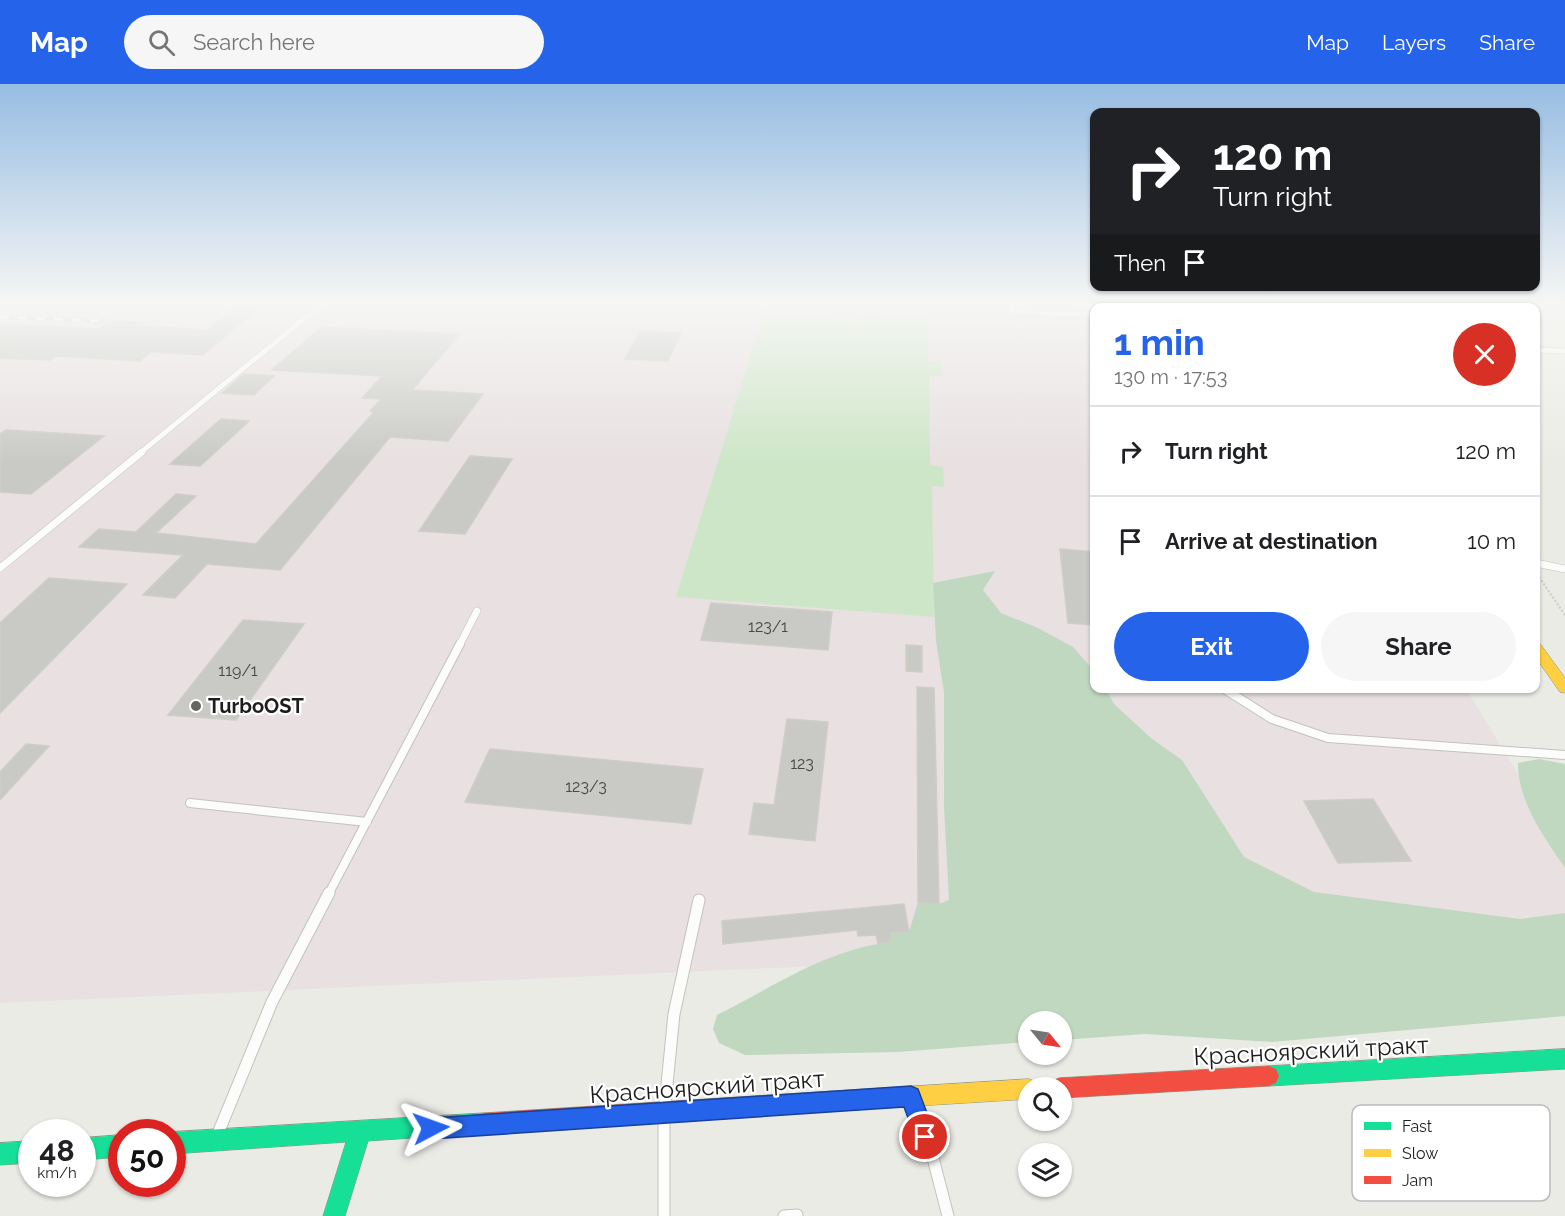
<!DOCTYPE html>
<meta charset="utf-8">
<style>
body{margin:0;font-family:Raleway,sans-serif;background:#f6f6f6;color:#202124;height:100vh;display:flex;flex-direction:column;font-size:22px;white-space:nowrap}
*{box-sizing:border-box;margin:0}
p{font-size:20px;color:#757577}
.icon{flex:none;width:33px;height:33px;fill:none;stroke:currentColor;stroke-width:2;stroke-linecap:round;stroke-linejoin:round}
.map{position:relative;flex:1;overflow:hidden}
.side{position:absolute;left:1090px;top:219px;width:450px;height:390px;display:flex;flex-direction:column;background:#fff;border-radius:12px;box-shadow:0 2px 4px #0004}
.side>*{flex:none}
.guide{position:absolute;left:1090px;top:24px;width:450px;height:183px;border-radius:12px;box-shadow:0 2px 4px #0004;background:#202124;color:#fff;overflow:hidden}
.needle{width:39px;rotate:120deg}
.fabs{position:absolute;left:1018px;top:927px;display:grid;gap:12px}
.fabs a{display:grid;place-items:center;width:54px;height:54px;border-radius:50%;background:#fff;box-shadow:0 2px 4px #0004;font-size:30px}
.speed{position:absolute;left:18px;top:1035px;display:flex;gap:12px;font-size:30px;font-weight:700;text-align:center}
.speed>*{display:grid;place-content:center;width:78px;height:78px;border-radius:50%;background:#fff;box-shadow:0 2px 4px #0004;line-height:1}
.speed small{font-size:15px;font-weight:400}
.speed .limit{border:9px solid #d22;background:#fff;color:#111}
.pin{position:absolute;display:grid;place-items:center;width:51px;height:51px;color:#fff;margin:-26px;border:3px solid #fff;border-radius:50%;box-shadow:0 2px 6px #0007}
.me{position:absolute;width:66px;margin:-33px;rotate:86deg;stroke-linejoin:round;filter:drop-shadow(0 0 4px #0008)}
.turn{display:flex;align-items:center;gap:21px;height:126px;padding:0 24px;font-size:27px}
.turn .icon{width:78px;height:78px;stroke-width:2.5}
.turn b{display:block;font-size:42px;line-height:51px}
.then{display:flex;align-items:center;height:57px;padding:0 24px;background:#0003;gap:12px;font-size:22px}
.round{display:grid;place-items:center;flex:none;width:63px;height:63px;border-radius:32px;background:#f6f6f6}
.head{display:flex;align-items:center;justify-content:space-between;height:102px;padding:0 24px}
h1{font-size:36px;font-weight:700;line-height:45px;color:#2563eb}
.action{display:flex;gap:12px;margin-top:auto;padding:12px 24px}
.action a{flex:1;height:69px;border-radius:36px;background:#2563eb;color:#fff;font-size:24px;font-weight:700;line-height:69px;text-align:center}
.action a+a{background:#f6f6f6;color:#202124}
ul{padding:0;list-style:none}
li{display:flex;align-items:center;gap:18px;height:90px;padding:0 24px;border-top:2px solid #e0e0e0}
li div{flex:1}
li b{display:block;font-size:22px}
li em{font-style:normal}
header{display:flex;align-items:center;gap:36px;box-sizing:border-box;height:84px;padding:0 30px;background:#2563eb;color:#fff}
header strong{font-size:28px}
nav{display:flex;gap:33px;margin-inline-start:auto;font-size:21px}
.search{width:420px;height:54px;background:#f6f6f6;display:flex;align-items:center;gap:15px;box-sizing:border-box;padding:0 21px;border-radius:33px;color:#757577;font-size:22px}
.map>svg:first-child{display:block}
.industrial{fill:#e8e0e1}
.grass{fill:#cee6c8}
.forest{fill:#c0d8c0}
.building{fill:#c9c9c6;stroke:#cecdc8;stroke-width:1.5}
.lines{fill:none;stroke-linecap:round;stroke-linejoin:round}
.lane-far3-casing{stroke:#c2c2c0;stroke-width:6}
.lane-far2-casing{stroke:#c2c2c0;stroke-width:8}
.lane-far1-casing{stroke:#c2c2c0;stroke-width:10}
.lane-casing{stroke:#c2c2c0;stroke-width:13}
.fast-casing{stroke:#8b9380;stroke-width:1}
.slow-casing{stroke:#8b9380;stroke-width:1}
.jam-casing{stroke:#8b9380;stroke-width:1}
.path{stroke:#d1cac4;stroke-width:2;stroke-dasharray:2 2;stroke-linecap:butt}
.lane-far3{stroke:#fcfcfb;stroke-width:5}
.lane-far2{stroke:#fcfcfb;stroke-width:7}
.lane-far1{stroke:#fcfcfb;stroke-width:8}
.lane{stroke:#fcfcfb;stroke-width:11}
.fast{fill:#16e098;fill-rule:evenodd}
.slow{fill:#ffcf43;fill-rule:evenodd}
.jam{fill:#f24e42;fill-rule:evenodd}
.rail-casing{stroke:#cacac9;stroke-width:4.5}
.rail{stroke:#fff;stroke-width:3;stroke-dasharray:9;stroke-linecap:butt}
.route{fill:#2563eb;stroke:#184099;stroke-width:1.5}
.poi-dot{fill:#656563;stroke:#fff;stroke-width:2}
.labels{text-anchor:middle;stroke-width:4.5;stroke-linejoin:round;paint-order:stroke}
.number-label{font-size:16px;fill:#484847}
.poi-label{font-size:20px;font-weight:bold;fill:#1d1d1d;stroke:#fff;text-anchor:start}
.near-street-label{font-size:24px;fill:#1d1d1d;stroke:#fff}
.key{fill:#fff;stroke:#bbb;stroke-width:1.5}
.key-label{font-size:16px;fill:#1d1d1d}
</style>
<header>
<strong>Map</strong>
<div class="search"><svg class="icon" aria-label="search" viewBox="0 0 24 24"><circle cx="10" cy="10" r="6"/><path d="M15 15l6 6"/></svg>Search here</div>
<nav><a>Map</a><a>Layers</a><a>Share</a></nav>
</header>
<div class="map">
<svg width="1565" height="1132" viewBox="0 0 1565 1132">
<rect width="100%" height="100%" fill="#ebebe6"/>
<polygon class="industrial" points="0,220 1230,220 1233,223 1095,224 1095,604 1466,605 1565,766 1565,848 0,919"/>
<polygon class="grass" points="861,231 927,234 928,277 941,278 942,292 929,292 930,381 943,383 944,403 932,402 934,533 676,513 763,232 860,237"/>
<g class="forest">
<path d="M995 487 983 506 1001 529 1038 544 1073 563 1095 588V604L1106 605 1114 620 1152 655 1182 676 1244 773 1314 808 1520 835 1565 829V932L1272 958 1145 950 1062 956V938H1029V958L898 968 745 971 719 959 713 945 717 931C773 903 827 865 891 858L890 849 909 848 918 818 939 820 949 816 944 722V608L936 557 933 499Z"/>
<path d="M1539 675 1565 680V784C1544 753 1518 718 1518 679Z"/>
</g>
<g class="building">
<polygon points="241,220 264,220 203,271 151,268 140,277 56,272 50,276 0,274 0,240 98,245 110,237 145,238 140,242 207,246"/>
<polygon points="321,243 460,250 412,306 483,310 448,357 390,353 280,486 207,480 175,514 143,511 183,471 79,463 99,445 136,448 176,410 196,412 156,449 256,460 374,328 370,327 381,315 362,314 382,292 272,286"/>
<polygon points="640,247 681,249 668,277 625,275"/>
<polygon points="244,290 274,292 254,311 222,309"/>
<polygon points="221,335 249,337 200,382 170,380"/>
<polygon points="6,346 104,352 31,410 0,408 0,350"/>
<polygon points="470,372 512,375 465,450 419,447"/>
<polygon points="1060,465 1095,468 1095,541 1068,539"/>
<polygon points="49,494 127,500 0,629 0,539"/>
<polygon points="711,519 832,528 828,566 701,556"/>
<polygon points="243,536 304,540 236,636 168,631"/>
<polygon points="906,561 922,562 922,588 906,587"/>
<polygon points="917,603 934,604 939,820 918,818"/>
<polygon points="787,635 828,638 815,757 749,750 754,719 774,721"/>
<polygon points="26,660 49,662 0,716 0,688"/>
<polygon points="490,665 703,685 691,740 465,718"/>
<polygon points="1373,715 1411,777 1338,779 1304,717"/>
<polygon points="904,820 909,848 890,849 891,858 878,860 876,851 858,852 857,846 723,860 722,837"/>
</g>
<g class="lines">
<g class="lane-far3-casing">
<g id="lane-far3">
<polyline points="1011,220 1013,227 1095,231"/>
<polyline points="1536,266 1565,267"/>
<polyline points="140,369 322,220"/>
</g>
</g>
<g class="lane-far2-casing">
<g id="lane-far2">
<polyline points="1536,479 1565,485"/>
<polyline points="0,484 142,368"/>
<polyline points="459,562 477,527"/>
</g>
</g>
<g class="lane-far1-casing">
<g id="lane-far1">
<polyline points="1223,604 1272,635 1328,654 1565,671"/>
<polyline points="190,719 367,738"/>
<polyline points="328,811 460,560"/>
</g>
</g>
<g class="lane-casing">
<g id="lane">
<polyline points="913,1019 933,1074 948,1132"/>
<polyline points="665,1020 674,930 699,816"/>
<polyline points="664,1035 664,1132"/>
<polyline points="219,1047 272,918 329,809"/>
<polyline points="784,1132 797,1131"/>
</g>
</g>
<g class="fast-casing">
<g id="fast">
<polygon points="1278,220 1286,220 1289,224 1280,224"/>
<polygon points="1565,965 1565,985 1269,1002 1262,999 1259,992 1262,985 1269,982"/>
<polygon points="485,1029 492,1032 495,1039 492,1046 485,1049 368,1057 345,1132 323,1132 346,1058 172,1070 172,1048"/>
<polygon points="122,1051 122,1073 82,1076 82,1054"/>
<polygon points="32,1057 32,1079 0,1081 0,1059"/>
</g>
</g>
<g class="slow-casing">
<g id="slow">
<polygon points="1536,559 1541,561 1565,594 1565,609 1560,608 1536,574"/>
<polygon points="1029,995 1036,998 1039,1004 1029,1004 1029,1015 836,1027 829,1024 826,1017 829,1010 836,1007"/>
</g>
</g>
<g class="jam-casing">
<g id="jam">
<polygon points="1269,982 1276,985 1279,992 1276,999 1269,1002 1062,1014 1062,1004 1049,1004 1052,997 1059,994"/>
<polygon points="836,1007 843,1010 846,1017 843,1024 836,1027 485,1049 478,1046 475,1039 478,1032 485,1029"/>
</g>
</g>
<g class="path">
<polyline points="1316,220 1319,224"/>
<polyline points="1539,493 1565,531"/>
</g>
<use href="#lane-far3" class="lane-far3"/>
<use href="#lane-far2" class="lane-far2"/>
<use href="#lane-far1" class="lane-far1"/>
<use href="#lane" class="lane"/>
<use href="#fast" class="fast"/>
<use href="#slow" class="slow"/>
<use href="#jam" class="jam"/>
<g class="rail-casing">
<polyline id="rail" points="0,233 104,237"/>
</g>
<use href="#rail" class="rail"/>
</g>
<linearGradient id="sky" x2="0" y2="1"><stop stop-color="#97bde3"/><stop offset="0.58" stop-color="#f6f6f4"/><stop offset="1" stop-color="#f6f6f4" stop-opacity="0"/></linearGradient>
<rect width="1565" height="378" fill="url(#sky)"/>
<polygon class="route" points="911,1002 918,1005 936,1053 933,1061 925,1064 918,1061 904,1023 431,1055 424,1052 421,1044 424,1037 431,1034"/>
<circle class="poi-dot" cx="196" cy="622" r="6"/>
<g class="labels">
<g class="number-label">
<text x="768" y="548">123/1</text>
<text x="238" y="592">119/1</text>
<text x="802" y="685">123</text>
<text x="586" y="708">123/3</text>
</g>
<g class="poi-label">
<text x="208" y="629">TurboOST</text>
</g>
<g class="near-street-label">
<text transform="translate(1311 967) rotate(-3)" y="8">Красноярский тракт</text>
<text transform="translate(707 1003) rotate(-4)" y="8">Красноярский тракт</text>
</g>
</g>
<rect x="1352" y="1021" width="198" height="96" rx="9" class="key"/>
<rect x="1364" y="1038" width="27" height="8" fill="#16e098"/>
<rect x="1364" y="1065" width="27" height="8" fill="#ffcf43"/>
<rect x="1364" y="1092" width="27" height="8" fill="#f24e42"/>
<g class="key-label">
<text x="1402" y="1048">Fast</text>
<text x="1402" y="1075">Slow</text>
<text x="1402" y="1102">Jam</text>
</g>
</svg>
<div class="fabs">
<a><svg class="needle" viewBox="-14 -14 28 28"><path d="M0-13l5 13h-10z" fill="#e53935"/><path d="M0 13l5-13h-10z" fill="#757577"/></svg></a>
<a><svg class="icon" aria-label="search" viewBox="0 0 24 24"><circle cx="10" cy="10" r="6"/><path d="M15 15l6 6"/></svg></a>
<a><svg class="icon" aria-label="layers" viewBox="0 0 24 24"><path d="M12 4l9 5-9 5-9-5zM3 14l9 5 9-5"/></svg></a>
</div>
<div class="speed"><div>48<small>km/h</small></div><div class="limit">50</div></div>
<div class="pin" style="left:925px;top:1053px;background:#d93025"><svg class="icon" aria-label="arrive" viewBox="0 0 24 24"><path d="M6 21V4h12l-3 4 3 4H6"/></svg></div>
<svg class="me" style="left:431px;top:1044px" viewBox="-20 -20 40 40"><path d="M0-17L14 15 0 8-14 15z" fill="#2563eb" stroke="#fff" stroke-width="4"/></svg>
<div class="guide">
<div class="turn"><svg class="icon" aria-label="right" viewBox="0 0 24 24"><path d="M7 20v-9h11M14 6l5 5-5 5"/></svg><div><b>120 m</b>Turn right</div></div>
<div class="then">Then<svg class="icon" aria-label="arrive" viewBox="0 0 24 24"><path d="M6 21V4h12l-3 4 3 4H6"/></svg></div>
</div>
<section class="side">
<div class="head"><div><h1>1 min</h1><p>130 m · 17:53</p></div><a class="round" style="background:#d93025;color:#fff"><svg class="icon" aria-label="close" viewBox="0 0 24 24"><path d="M6 6l12 12M18 6L6 18"/></svg></a></div>
<ul>
<li><svg class="icon" aria-label="right" viewBox="0 0 24 24"><path d="M7 20v-9h11M14 6l5 5-5 5"/></svg><div><b>Turn right</b></div><em>120 m</em></li>
<li><svg class="icon" aria-label="arrive" viewBox="0 0 24 24"><path d="M6 21V4h12l-3 4 3 4H6"/></svg><div><b>Arrive at destination</b></div><em>10 m</em></li>
</ul>
<div class="action"><a>Exit</a><a>Share</a></div>
</section>
</div>
